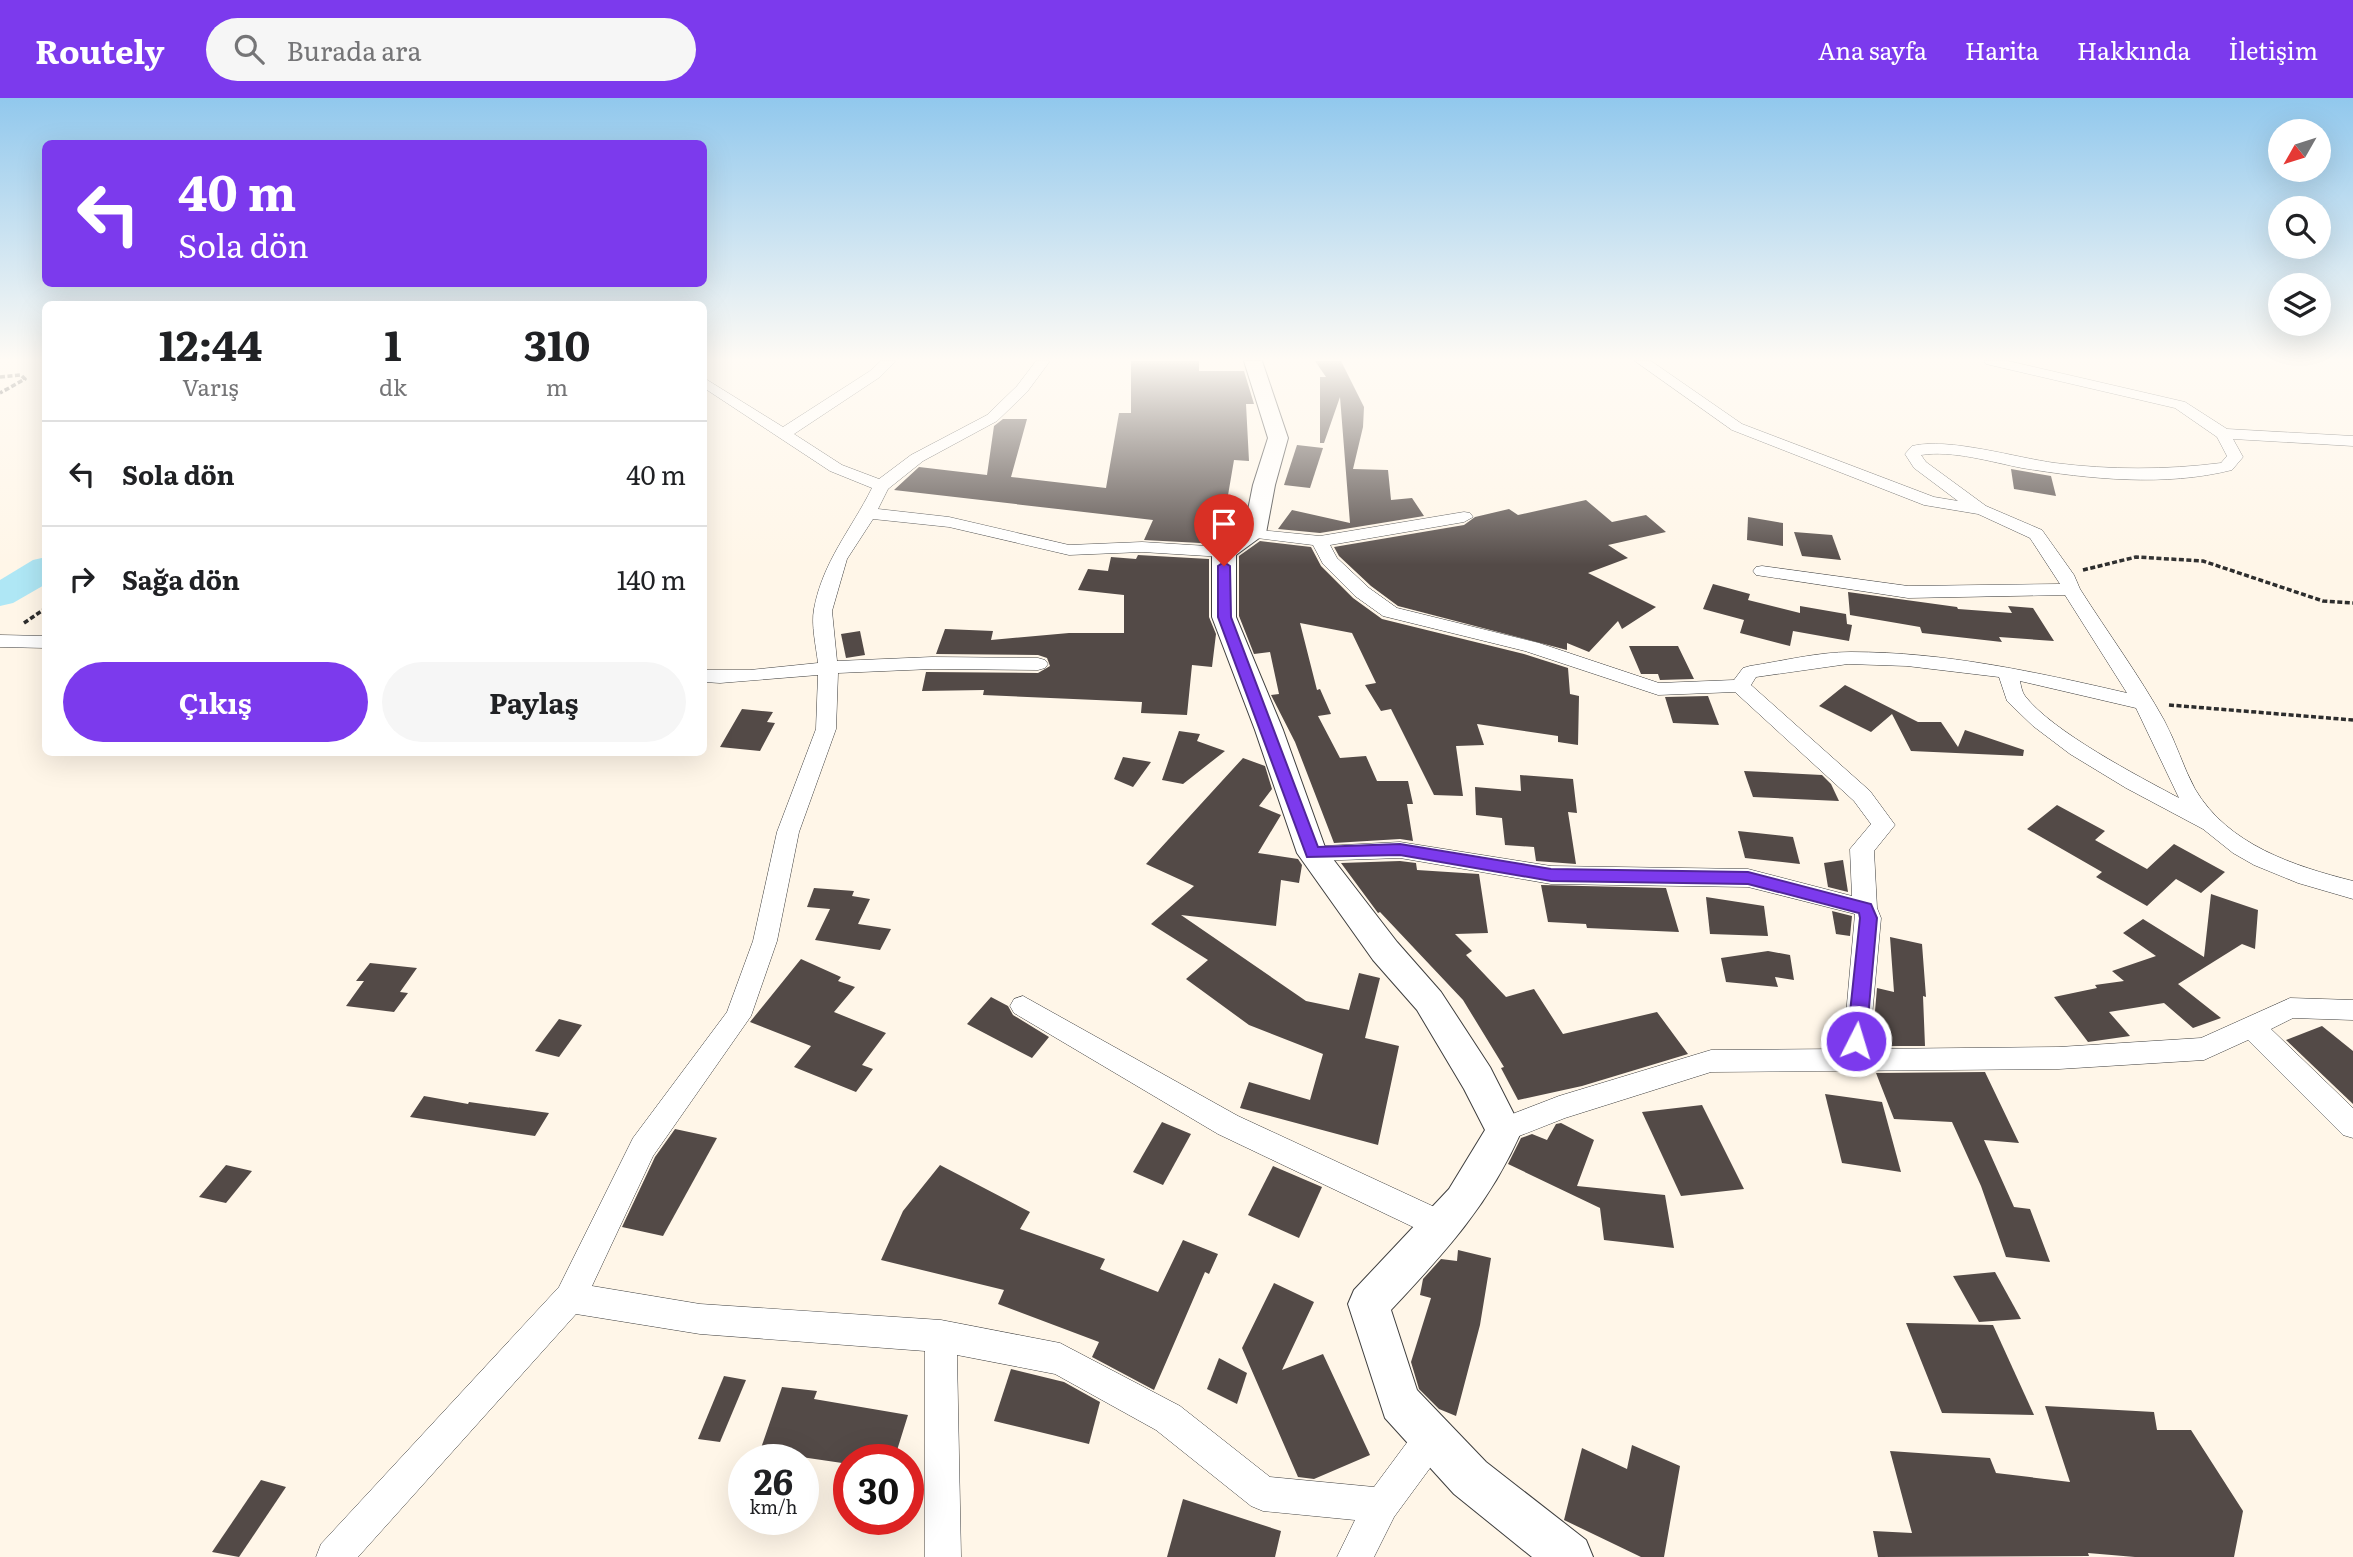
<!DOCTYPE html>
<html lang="tr">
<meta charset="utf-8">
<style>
body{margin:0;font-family:Literata,serif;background:#f6f6f6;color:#202124;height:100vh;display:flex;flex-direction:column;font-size:26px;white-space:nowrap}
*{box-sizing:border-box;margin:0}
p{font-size:23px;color:#757577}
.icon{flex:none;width:38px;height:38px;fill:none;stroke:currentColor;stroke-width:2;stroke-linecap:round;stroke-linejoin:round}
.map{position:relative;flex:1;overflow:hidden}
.panel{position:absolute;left:42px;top:203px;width:665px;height:455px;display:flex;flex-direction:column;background:#fff;border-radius:10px;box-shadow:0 7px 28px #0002}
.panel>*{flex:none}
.top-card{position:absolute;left:42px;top:42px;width:665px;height:147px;border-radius:10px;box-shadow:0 7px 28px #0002;background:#7c3aed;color:#fff;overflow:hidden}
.needle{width:46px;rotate:231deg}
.controls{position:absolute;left:2268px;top:21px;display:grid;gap:14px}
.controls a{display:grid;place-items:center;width:63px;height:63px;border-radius:50%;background:#fff;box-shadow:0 7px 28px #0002;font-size:35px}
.speed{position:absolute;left:728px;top:1346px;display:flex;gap:14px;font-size:35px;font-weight:700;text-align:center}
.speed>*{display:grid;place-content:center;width:91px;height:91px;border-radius:50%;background:#fff;box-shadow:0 7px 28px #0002;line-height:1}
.speed small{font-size:18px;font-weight:400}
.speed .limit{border:10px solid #d22;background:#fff;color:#111}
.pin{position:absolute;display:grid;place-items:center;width:60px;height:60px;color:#fff;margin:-72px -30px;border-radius:50% 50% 50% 0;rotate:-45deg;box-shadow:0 0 7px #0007}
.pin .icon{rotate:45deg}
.me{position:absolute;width:77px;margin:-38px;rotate:5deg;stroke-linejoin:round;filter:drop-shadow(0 0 5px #0008)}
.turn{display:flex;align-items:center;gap:24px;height:147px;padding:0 21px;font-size:32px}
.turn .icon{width:91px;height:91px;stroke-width:2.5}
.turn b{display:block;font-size:49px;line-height:60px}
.eta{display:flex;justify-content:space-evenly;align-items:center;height:119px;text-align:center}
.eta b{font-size:42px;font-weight:700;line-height:49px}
.action{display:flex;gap:14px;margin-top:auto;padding:14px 21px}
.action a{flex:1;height:80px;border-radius:42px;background:#7c3aed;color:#fff;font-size:28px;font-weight:700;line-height:80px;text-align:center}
.action a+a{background:#f6f6f6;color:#202124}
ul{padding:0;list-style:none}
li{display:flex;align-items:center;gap:21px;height:105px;padding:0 21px;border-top:2px solid #e0e0e0}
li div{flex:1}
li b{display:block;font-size:26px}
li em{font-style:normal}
header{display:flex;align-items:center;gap:42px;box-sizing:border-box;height:98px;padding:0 35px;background:#7c3aed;color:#fff}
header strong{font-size:33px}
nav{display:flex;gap:38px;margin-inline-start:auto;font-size:24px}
.search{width:490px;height:63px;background:#f6f6f6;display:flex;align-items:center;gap:18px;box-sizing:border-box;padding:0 24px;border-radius:38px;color:#757577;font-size:26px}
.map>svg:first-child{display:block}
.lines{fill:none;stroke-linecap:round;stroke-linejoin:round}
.river{fill:#afe7f5;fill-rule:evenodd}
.building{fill:#534a47}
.minor-casing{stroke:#3e3e3e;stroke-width:1}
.tertiary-casing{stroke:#3e3e3e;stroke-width:2}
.path{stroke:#2d2d2d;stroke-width:3.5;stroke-dasharray:5 2.5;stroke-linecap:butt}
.minor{fill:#fff;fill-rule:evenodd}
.tertiary{fill:#fff;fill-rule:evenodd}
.route{fill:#7c3aed;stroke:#51269a;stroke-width:2}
</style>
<header>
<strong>Routely</strong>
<div class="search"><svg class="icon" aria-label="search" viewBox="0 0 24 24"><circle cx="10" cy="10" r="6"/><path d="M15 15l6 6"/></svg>Burada ara</div>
<nav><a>Ana sayfa</a><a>Harita</a><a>Hakkında</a><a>İletişim</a></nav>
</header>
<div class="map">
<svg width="2353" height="1459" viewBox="0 0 2353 1459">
<rect width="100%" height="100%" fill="#fff6e8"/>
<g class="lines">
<polygon class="river" points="46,459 46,486 13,505 0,508 0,482 33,462"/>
</g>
<g class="building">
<polygon points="1131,263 1199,263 1199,273 1244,273 1254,306 1246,306 1249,363 1234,362 1226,409 1231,409 1225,426 1229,427 1224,436 1232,437 1219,446 1144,442 1153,422 894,392 919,369 987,377 994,328 1003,321 1027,321 1011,379 1106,390 1119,315 1131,315"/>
<polygon points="1315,263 1341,263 1364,309 1363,329 1353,371 1388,372 1391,402 1412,400 1424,418 1320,435 1278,431 1292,412 1350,425 1340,299 1324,345 1320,345 1320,279 1326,279"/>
<polygon points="1297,347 1323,350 1310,390 1284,387"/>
<polygon points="2011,371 2051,378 2056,398 2014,391"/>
<polygon points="1586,402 1612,424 1646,417 1666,434 1608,447 1628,460 1588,475 1656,509 1622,531 1618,523 1589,554 1567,545 1567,552 1398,508 1371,488 1339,458 1334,449 1464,427 1475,419 1509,411 1518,417"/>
<polygon points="1748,419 1783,425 1783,448 1747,442"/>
<polygon points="1794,434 1832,437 1841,462 1802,458"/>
<polygon points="1260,443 1311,449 1321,468 1353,500 1382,521 1524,556 1568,570 1570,596 1579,598 1578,647 1558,644 1558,638 1477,626 1484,647 1456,648 1463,698 1434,697 1391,611 1381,613 1365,587 1376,585 1352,535 1300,525 1317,592 1320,591 1331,616 1318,618 1340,660 1366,658 1377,683 1408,683 1413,706 1407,706 1413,743 1400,741 1334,745 1295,644 1271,597 1279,596 1270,554 1254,556 1239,518 1239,458"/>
<polygon points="1138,457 1209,461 1209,519 1216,536 1212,569 1192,567 1187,617 1141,615 1142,604 983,597 984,592 922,593 926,574 1038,575 1050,568 1047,560 1038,557 936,556 945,531 993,533 991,542 1069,535 1124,535 1124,497 1078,492 1088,471 1108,473 1111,459 1136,461"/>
<polygon points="1713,486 1750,496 1748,502 1800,515 1800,508 1846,516 1847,526 1852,527 1849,543 1793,533 1790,548 1740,535 1744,522 1703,511"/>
<polygon points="1848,494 1957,509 1958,511 2012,515 2008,508 2033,510 2054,543 1999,539 2002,544 1922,535 1920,529 1850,517"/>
<polygon points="860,533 865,557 846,560 841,536"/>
<polygon points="1629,548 1678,548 1694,581 1660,582 1658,576 1641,576"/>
<polygon points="1845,587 1918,624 1941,624 1958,649 1965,632 2024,652 2023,658 1911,653 1892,616 1871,634 1819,608"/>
<polygon points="1708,598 1719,627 1673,625 1665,599"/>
<polygon points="742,611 773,614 767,624 775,625 760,653 720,649"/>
<polygon points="1179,633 1200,636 1197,643 1225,653 1183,686 1162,682"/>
<polygon points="1123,659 1151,664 1133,689 1114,681"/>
<polygon points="1243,660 1265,668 1272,691 1259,708 1281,717 1258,755 1298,761 1302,767 1299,785 1281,782 1276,828 1181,817 1306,903 1349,912 1359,875 1380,880 1365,940 1399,948 1378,1047 1240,1010 1249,984 1310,1002 1323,956 1249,927 1186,881 1208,862 1151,826 1194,788 1146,766"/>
<polygon points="1744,673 1822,677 1831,686 1839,703 1753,699"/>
<polygon points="1520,677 1573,681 1577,715 1568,714 1576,766 1536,763 1534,749 1505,747 1502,720 1476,717 1475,689 1521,693"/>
<polygon points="2057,707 2105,733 2095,742 2147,771 2174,746 2225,774 2201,795 2176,781 2147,808 2096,779 2102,774 2027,731"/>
<polygon points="1738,733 1793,739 1800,766 1745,760"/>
<polygon points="1843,762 1848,794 1828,789 1824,765"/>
<polygon points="1400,763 1416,765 1417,772 1479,776 1488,835 1455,836 1472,853 1466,857 1506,899 1534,891 1563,936 1657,914 1688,956 1582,988 1518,1002 1501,970 1504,969 1463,902 1380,814 1378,815 1341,765"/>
<polygon points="1541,787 1666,790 1679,834 1587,830 1586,826 1548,824"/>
<polygon points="814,790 854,793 852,798 870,801 858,826 891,831 880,852 815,842 830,811 807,809"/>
<polygon points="2211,796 2258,812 2255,851 2242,846 2178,886 2221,920 2193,930 2164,905 2109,914 2130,938 2088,944 2054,899 2097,890 2095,887 2124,883 2112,873 2156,858 2123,835 2143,821 2204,859"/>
<polygon points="1706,799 1764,808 1768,838 1710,836"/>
<polygon points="1832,813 1852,818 1850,838 1836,836"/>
<polygon points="1890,839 1922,846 1926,899 1923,898 1925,948 1872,948 1877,890 1894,894"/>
<polygon points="1768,853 1790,857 1794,882 1775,879 1778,889 1726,884 1721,860"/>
<polygon points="801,861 841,879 838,883 855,889 834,914 886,935 862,967 873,971 856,994 794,969 811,948 750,924"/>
<polygon points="370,865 417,870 400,894 408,895 394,914 346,908 364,883 356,883"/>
<polygon points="991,899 1008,908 1013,917 1049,939 1032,960 967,926"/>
<polygon points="559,921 582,927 559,959 535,953"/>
<polygon points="2322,928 2353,953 2353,1006 2286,942"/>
<polygon points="1985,974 2019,1045 1984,1042 2014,1109 2030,1111 2050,1164 2006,1159 1981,1088 1952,1024 1894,1021 1876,975"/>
<polygon points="1825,996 1882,1004 1901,1074 1842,1065"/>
<polygon points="424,998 468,1006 469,1004 549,1015 535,1038 410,1019"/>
<polygon points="1702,1007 1744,1091 1681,1098 1642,1014"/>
<polygon points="1162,1024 1191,1036 1163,1087 1133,1074"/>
<polygon points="1561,1025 1594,1042 1577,1088 1665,1097 1674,1150 1604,1142 1600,1110 1508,1066 1521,1040 1532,1036 1547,1042 1556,1026"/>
<polygon points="675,1031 717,1040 663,1138 622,1129 655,1059"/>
<polygon points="226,1067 252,1073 226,1105 199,1099"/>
<polygon points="940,1067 1030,1114 1020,1131 1105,1161 1100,1171 1158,1194 1183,1142 1218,1156 1209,1176 1205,1174 1154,1292 1092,1259 1099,1244 998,1206 1004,1192 881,1162 903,1113"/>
<polygon points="1273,1068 1322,1089 1299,1140 1248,1117"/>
<polygon points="1458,1152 1491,1160 1480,1227 1456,1318 1439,1311 1419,1291 1411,1264 1431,1200 1420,1197 1423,1181 1441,1161 1457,1163"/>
<polygon points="1995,1174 2021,1221 1979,1224 1953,1178"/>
<polygon points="1274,1185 1314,1204 1282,1272 1323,1256 1370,1357 1314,1381 1298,1379 1242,1250"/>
<polygon points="1906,1225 1993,1227 2034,1317 1942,1315"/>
<polygon points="1219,1260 1247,1275 1237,1306 1207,1291"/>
<polygon points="1011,1271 1064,1284 1100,1304 1089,1346 994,1323"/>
<polygon points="724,1278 746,1282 720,1344 698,1341"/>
<polygon points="782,1289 817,1293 814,1301 908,1317 894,1362 849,1362 849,1366 760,1353"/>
<polygon points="2045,1308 2154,1314 2157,1332 2191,1332 2243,1413 2234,1459 2135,1459 2088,1455 2089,1458 1878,1459 1873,1433 1912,1435 1890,1353 1990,1360 1996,1375 2070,1384"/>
<polygon points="1632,1347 1680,1368 1664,1459 1641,1459 1564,1422 1582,1350 1627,1371"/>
<polygon points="261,1382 286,1389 239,1459 212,1454"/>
<polygon points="1183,1401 1281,1433 1275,1459 1167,1459"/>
</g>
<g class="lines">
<g class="minor-casing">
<g id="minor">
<path d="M881 263H896L880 279 794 336 842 367 879 381 911 357 987 317 1017 288 1036 263H1050L1027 294 997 323 923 363 888 391 878 411 949 419 1069 447 1142 444 1224 449 1233 454 1224 459 1142 454 1069 457 949 429 873 421 847 461 832 513 837 563 932 559 1038 560 1045 562 1048 566 1045 570 1038 572 932 571 838 575 836 631 799 734 777 843 751 918 653 1058 592 1188 700 1206 941 1222 1060 1245 1180 1308 1270 1379 1374 1389 1420 1327 1432 1322 1444 1327 1449 1339 1444 1351 1394 1419 1374 1459H1337L1355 1422 1263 1413 1251 1408 1156 1332 1055 1276 957 1257 961 1459H925V1253L700 1236 576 1216 358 1459H316L321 1446 559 1189 633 1040 727 914 753 843 777 734 816 631 818 577 720 585 704 584V572H750L818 565C816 548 811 527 814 511 823 463 851 432 872 390L830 373 704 290V280L783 329 870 273Z"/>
<path d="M1635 263H1651L1742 326 1934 399 1958 403 1914 370 1905 356 1912 348C1948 339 2017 360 2055 365 2110 372 2166 372 2221 365L2227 358 2217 339 2175 310 1986 266 1984 263H2008L2185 304 2227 331 2353 338V348L2233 341 2243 359 2232 372C2165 389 2089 381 2022 370 1991 364 1953 352 1921 357L1926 364 1986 408 2042 432 2074 477 2080 491C2108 535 2139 577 2164 622 2176 644 2183 669 2195 691 2228 747 2294 768 2353 783V801L2298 785 2254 767 2233 755 2203 731 2126 690 2070 656 2033 628 2007 603 1999 579 1907 568 1848 566 1756 579 1751 587 1870 693 1895 727 1874 753 1877 810 1881 820 1869 951 2059 949 2201 940 2290 900 2353 902V922L2293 920 2271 931 2353 1010V1040L2343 1037 2248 942 2204 962 2059 971 1711 974 1565 1020 1504 1044 1494 1041 1490 1032 1494 1023 1559 998 1711 952 1843 951 1855 816 1748 789 1551 786 1400 760 1312 763 1304 761 1300 755 1304 749 1400 744 1551 768 1748 771 1852 798 1850 751 1871 726 1854 703 1735 594 1658 597 1525 553 1383 518 1355 498 1323 466 1313 447 1249 439 1246 435 1249 431 1320 438 1464 414 1470 415 1473 419 1464 424 1330 447 1337 460 1369 490 1397 510 1539 545 1659 585 1734 582 1743 570 1750 568C1783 563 1818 554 1851 554 1945 554 2036 574 2127 595L2065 497 1908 500 1756 477 1753 473 1756 469 1762 468 1908 488 2060 486 2030 440 1978 416 1924 407 1732 332ZM2020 583 2136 610 2179 700C2138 678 2053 634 2025 598 2022 594 2021 588 2020 583Z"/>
<polygon points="0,537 46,538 46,550 0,549"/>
<polygon points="1023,898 1238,1018 1454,1118 1458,1128 1454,1138 1443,1142 1432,1138 1218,1036 1014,915 1010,908 1014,901"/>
</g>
</g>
<g class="tertiary-casing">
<path id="tertiary" d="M1244 263H1262L1288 340 1275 387 1266 435 1236 457V519L1283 632 1326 752 1397 844 1441 894 1490 969 1522 1032C1489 1107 1446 1153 1391 1212L1417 1292 1486 1364 1586 1442 1593 1459H1532L1454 1396 1385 1320 1348 1206 1354 1192 1449 1091 1485 1032 1464 991 1417 912 1373 862 1297 755 1255 632 1212 519V454L1244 432 1253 387 1268 340Z"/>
</g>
<g class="path">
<polyline points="0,279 21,277 25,281 0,295"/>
<polyline points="2083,472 2136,459 2203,463 2323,503 2353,505"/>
<polyline points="24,525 46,510"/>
<polyline points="2169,607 2353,622"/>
</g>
<use href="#minor" class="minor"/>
<use href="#tertiary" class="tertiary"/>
</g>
<linearGradient id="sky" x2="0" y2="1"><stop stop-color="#91c8ed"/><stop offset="0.56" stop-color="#fffbf5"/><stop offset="1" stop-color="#fffbf5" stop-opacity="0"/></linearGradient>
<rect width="2353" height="467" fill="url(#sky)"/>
<polygon class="route" points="1224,464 1230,468 1231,519 1318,749 1400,746 1551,771 1748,774 1871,806 1877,820 1866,943 1863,948 1856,950 1850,948 1847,943 1860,820 1859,815 1748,786 1551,783 1400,757 1307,759 1218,519 1218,468"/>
</svg>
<div class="controls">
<a><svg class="needle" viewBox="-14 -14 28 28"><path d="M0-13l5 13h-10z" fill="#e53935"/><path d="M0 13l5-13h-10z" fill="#757577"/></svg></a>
<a><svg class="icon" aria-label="search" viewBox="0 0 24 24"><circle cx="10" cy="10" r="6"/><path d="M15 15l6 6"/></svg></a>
<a><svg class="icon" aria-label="layers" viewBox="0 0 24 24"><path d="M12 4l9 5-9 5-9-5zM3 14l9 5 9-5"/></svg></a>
</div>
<div class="speed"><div>26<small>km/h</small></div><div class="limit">30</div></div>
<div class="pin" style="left:1224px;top:468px;background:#d93025"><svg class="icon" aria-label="arrive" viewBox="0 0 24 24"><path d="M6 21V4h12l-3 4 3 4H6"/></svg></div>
<svg class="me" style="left:1856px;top:943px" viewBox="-20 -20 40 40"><circle r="17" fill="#7c3aed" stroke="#fff" stroke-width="3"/><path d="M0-11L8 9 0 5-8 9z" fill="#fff"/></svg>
<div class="top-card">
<div class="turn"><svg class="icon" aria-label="left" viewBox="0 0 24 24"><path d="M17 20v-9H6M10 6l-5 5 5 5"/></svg><div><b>40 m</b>Sola dön</div></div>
</div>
<section class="panel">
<div class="eta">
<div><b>12:44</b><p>Varış</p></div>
<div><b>1</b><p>dk</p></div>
<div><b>310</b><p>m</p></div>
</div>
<ul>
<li><svg class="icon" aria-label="left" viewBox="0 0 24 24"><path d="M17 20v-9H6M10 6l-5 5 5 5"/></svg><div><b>Sola dön</b></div><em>40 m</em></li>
<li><svg class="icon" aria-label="right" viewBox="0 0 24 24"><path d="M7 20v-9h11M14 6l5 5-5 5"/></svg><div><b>Sağa dön</b></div><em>140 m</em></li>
</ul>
<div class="action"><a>Çıkış</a><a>Paylaş</a></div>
</section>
</div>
